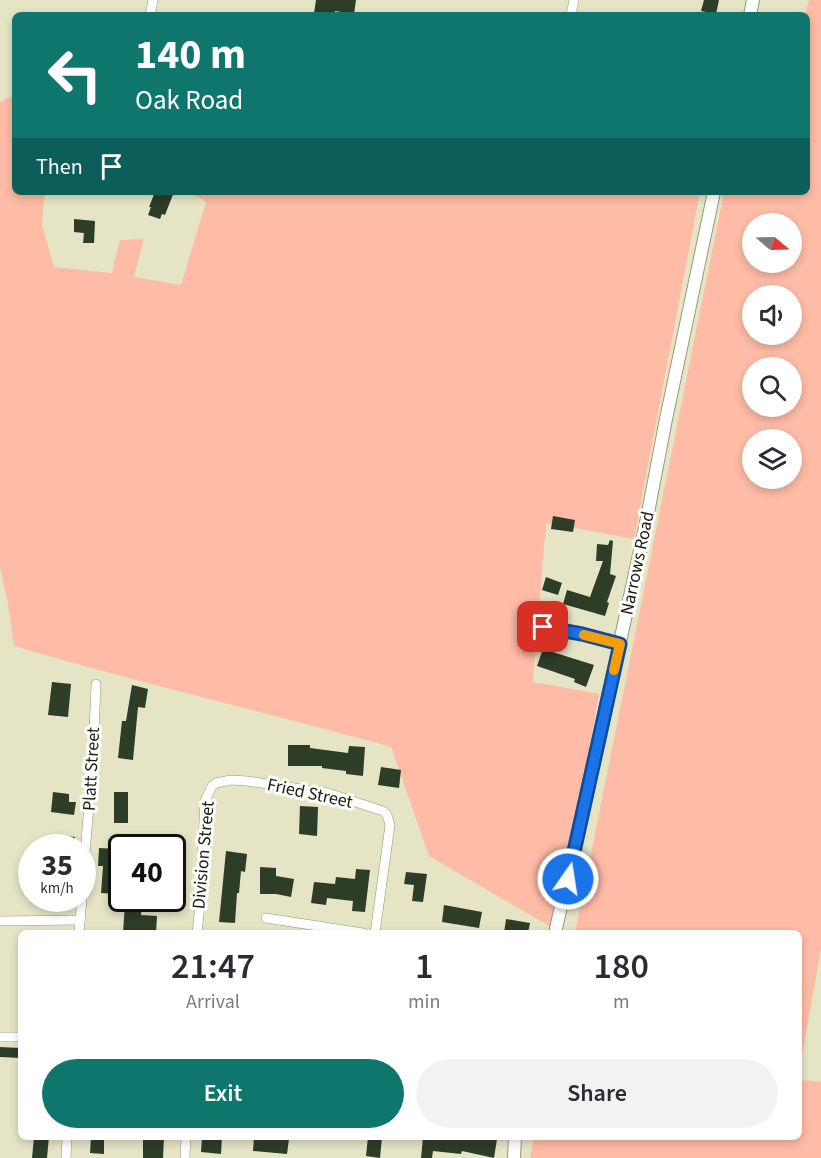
<!DOCTYPE html>
<style>
body{margin:0;font-family:"Source Sans 3",sans-serif;background:#f2f2f3;color:#2b2b33;height:100vh;display:flex;flex-direction:column;font-size:22px;white-space:nowrap}
*{box-sizing:border-box;margin:0}
p{font-size:20px;color:#7c7c81}
.icon{flex:none;width:33px;height:33px;fill:none;stroke:currentColor;stroke-width:2;stroke-linecap:round;stroke-linejoin:round}
.map{position:relative;flex:1;overflow:hidden}
.panel{position:absolute;left:18px;top:930px;width:784px;height:210px;display:flex;flex-direction:column;background:#fff;border-radius:9px;box-shadow:0 3px 9px #0003}
.panel>*{flex:none}
.hud{position:absolute;left:12px;top:12px;width:798px;height:183px;border-radius:9px;box-shadow:0 3px 9px #0003;background:#0f766e;color:#fff;overflow:hidden}
.needle{width:39px;rotate:109deg}
.tools{position:absolute;left:742px;top:213px;display:grid;gap:12px}
.tools a{display:grid;place-items:center;width:60px;height:60px;border-radius:50%;background:#fff;box-shadow:0 3px 9px #0003;font-size:30px}
.speed{position:absolute;left:18px;top:834px;display:flex;gap:12px;font-size:30px;font-weight:700;text-align:center}
.speed>*{display:grid;place-content:center;width:78px;height:78px;border-radius:50%;background:#fff;box-shadow:0 3px 9px #0003;line-height:1}
.speed small{font-size:15px;font-weight:400}
.speed .limit{border:3px solid #111;border-radius:9px;background:#fff;color:#111}
.pin{position:absolute;display:grid;place-items:center;width:51px;height:51px;color:#fff;margin:-26px;border-radius:12px;box-shadow:0 3px 9px #0006}
.me{position:absolute;width:66px;margin:-33px;rotate:13deg;stroke-linejoin:round;filter:drop-shadow(0 0 4px #0008)}
.turn{display:flex;align-items:center;gap:21px;height:126px;padding:0 24px;font-size:27px}
.turn .icon{width:78px;height:78px;stroke-width:2.5}
.turn b{display:block;font-size:42px;line-height:51px}
.then{display:flex;align-items:center;height:57px;padding:0 24px;background:#0003;gap:12px;font-size:22px}
.eta{display:flex;justify-content:space-evenly;align-items:center;height:102px;text-align:center}
.eta b{font-size:36px;font-weight:600;line-height:42px}
.primary-button{display:flex;gap:12px;margin-top:auto;padding:12px 24px}
.primary-button a{flex:1;height:69px;border-radius:36px;background:#0f766e;color:#fff;font-size:24px;font-weight:600;line-height:69px;text-align:center}
.primary-button a+a{background:#f2f2f3;color:#2b2b33}
.map>svg:first-child{display:block}
.green{fill:#febba5;fill-rule:evenodd}
.building{fill:#2d3d28}
.lines{fill:none;stroke-linecap:round;stroke-linejoin:round}
.minor-casing{stroke:#98977a;stroke-width:10}
.tertiary-casing{stroke:#98977a;stroke-width:14}
.minor{stroke:#fff;stroke-width:9}
.tertiary{stroke:#fff;stroke-width:12}
.route-casing{stroke:#114b97;stroke-width:15}
.route{stroke:#1a73e8;stroke-width:10}
.slow{stroke:#f59e0b;stroke-width:10}
.labels{text-anchor:middle;stroke-width:6;stroke-linejoin:round;paint-order:stroke}
.street-label{font-size:18px;fill:#1b1a0f;stroke:#fff}
</style>
<div class="map">
<svg width="821" height="1158" viewBox="0 0 821 1158">
<rect width="100%" height="100%" fill="#e5e4c5"/>
<g class="green">
<path d="M809 0H821V948L800 1067V933H575L724 192H807V15H805ZM753 224H792V262H753ZM753 296H792V334H753ZM753 368H792V406H753ZM753 440H792V478H753Z"/>
<path d="M15 95V192H45L42 225 54 267 112 273 120 240 144 239 134 277 181 285 206 202 189 192H700L634 539 546 523 533 682 599 694 556 930 429 856 391 747C266 712 139 683 14 646L8 604 0 567V102Z"/>
<polygon points="800,1080 821,1082 821,1158 530,1158 534,1137 800,1137"/>
</g>
<g class="building">
<polygon points="316,0 356,0 354,14 335,11 335,15 314,13"/>
<polygon points="704,0 719,0 716,14 701,11"/>
<polygon points="155,192 174,192 165,215 162,214 160,219 148,215 151,207 149,207"/>
<polygon points="74,219 95,221 94,243 83,243 84,233 74,232"/>
<polygon points="553,516 575,520 573,532 551,529"/>
<polygon points="610,540 613,541 610,574 616,576 607,602 609,603 605,616 563,604 567,590 590,597 603,561 596,561 597,544 608,545"/>
<polygon points="546,577 562,583 558,595 542,590"/>
<polygon points="543,649 594,665 586,687 574,682 575,679 537,666"/>
<polygon points="52,682 71,684 68,717 48,715"/>
<polygon points="132,685 148,689 145,708 138,707 133,760 118,758 122,721 126,721"/>
<polygon points="288,745 310,745 310,748 348,753 349,746 365,747 363,776 346,774 346,771 322,768 322,766 288,766"/>
<polygon points="381,767 401,770 399,788 378,785"/>
<polygon points="53,792 69,794 69,802 76,802 74,815 51,812"/>
<rect x="114" y="792" width="14" height="31"/>
<polygon points="300,806 318,807 317,836 299,834"/>
<polygon points="57,835 75,837 73,848 56,848"/>
<polygon points="99,848 118,849 115,881 117,882 116,894 101,893 103,866 98,866"/>
<polygon points="226,851 247,854 245,872 241,871 239,893 237,893 235,923 219,922"/>
<polygon points="260,867 276,868 276,876 294,879 291,897 276,894 260,894"/>
<polygon points="356,869 370,870 365,912 352,911 353,901 327,898 326,905 311,903 314,882 335,884 336,877 355,879"/>
<polygon points="406,872 427,874 423,902 412,901 414,885 404,884"/>
<polygon points="125,903 142,905 141,915 157,916 156,933 123,933"/>
<polygon points="444,905 482,912 479,928 442,922"/>
<polygon points="506,919 530,923 528,933 504,933"/>
<polygon points="0,1047 21,1048 21,1058 0,1057"/>
<polygon points="34,1137 49,1137 47,1158 32,1158"/>
<polygon points="91,1137 104,1137 104,1154 90,1153"/>
<polygon points="143,1137 164,1137 163,1158 143,1158"/>
<polygon points="202,1137 222,1137 221,1154 201,1152"/>
<polygon points="254,1137 289,1139 287,1154 253,1151"/>
<polygon points="368,1137 382,1137 380,1158 366,1156"/>
<polygon points="423,1137 485,1137 497,1139 494,1158 462,1151 461,1154 433,1151 432,1158 421,1158"/>
</g>
<g class="lines">
<g class="minor-casing">
<g id="minor">
<polyline points="150,15 153,0"/>
<polyline points="571,15 574,0"/>
<polyline points="543,627 582,634 620,643"/>
<polyline points="82,890 93,756 96,684"/>
<polyline points="266,918 363,933"/>
<polyline points="0,921 80,920"/>
<polyline points="79,933 82,898"/>
<polyline points="197,933 200,905 205,801 212,786 216,783 231,780 247,781 328,793 383,811 387,815 390,825 375,933"/>
<polyline points="0,1037 21,1037"/>
<polyline points="66,1158 67,1137"/>
<polyline points="185,1158 186,1137"/>
</g>
</g>
<g class="tertiary-casing">
<g id="tertiary">
<polyline points="750,15 753,0"/>
<polyline points="555,933 599,738 646,523 666,419 714,192"/>
<polyline points="514,1158 515,1137"/>
</g>
</g>
<use href="#minor" class="minor"/>
<use href="#tertiary" class="tertiary"/>
</g>
<g class="lines">
<g class="route-casing">
<polyline id="route" points="543,627 582,634 620,644 568,879"/>
</g>
<use href="#route" class="route"/>
<polyline class="slow" points="584,635 620,644 614,670"/>
</g>
<g class="labels">
<g class="street-label">
<text transform="translate(637 563) rotate(-78)" y="6">Narrows Road</text>
<text transform="translate(91 769) rotate(-87)" y="6">Platt Street</text>
<text transform="translate(310 793) rotate(12)" y="6">Fried Street</text>
<text transform="translate(203 855) rotate(-85)" y="6">Division Street</text>
</g>
</g>
</svg>
<div class="tools">
<a><svg class="needle" viewBox="-14 -14 28 28"><path d="M0-13l5 13h-10z" fill="#e53935"/><path d="M0 13l5-13h-10z" fill="#7c7c81"/></svg></a>
<a><svg class="icon" aria-label="sound" viewBox="0 0 24 24"><path d="M4 9h4l5-4v14l-5-4H4zM17 9q2 3 0 6"/></svg></a>
<a><svg class="icon" aria-label="search" viewBox="0 0 24 24"><circle cx="10" cy="10" r="6"/><path d="M15 15l6 6"/></svg></a>
<a><svg class="icon" aria-label="layers" viewBox="0 0 24 24"><path d="M12 4l9 5-9 5-9-5zM3 14l9 5 9-5"/></svg></a>
</div>
<div class="speed"><div>35<small>km/h</small></div><div class="limit">40</div></div>
<div class="pin" style="left:543px;top:627px;background:#d93025"><svg class="icon" aria-label="arrive" viewBox="0 0 24 24"><path d="M6 21V4h12l-3 4 3 4H6"/></svg></div>
<svg class="me" style="left:568px;top:879px" viewBox="-20 -20 40 40"><circle r="17" fill="#1a73e8" stroke="#fff" stroke-width="3"/><path d="M0-11L8 9 0 5-8 9z" fill="#fff"/></svg>
<div class="hud">
<div class="turn"><svg class="icon" aria-label="left" viewBox="0 0 24 24"><path d="M17 20v-9H6M10 6l-5 5 5 5"/></svg><div><b>140 m</b>Oak Road</div></div>
<div class="then">Then<svg class="icon" aria-label="arrive" viewBox="0 0 24 24"><path d="M6 21V4h12l-3 4 3 4H6"/></svg></div>
</div>
<section class="panel">
<div class="eta">
<div><b>21:47</b><p>Arrival</p></div>
<div><b>1</b><p>min</p></div>
<div><b>180</b><p>m</p></div>
</div>
<div class="primary-button"><a>Exit</a><a>Share</a></div>
</section>
</div>
